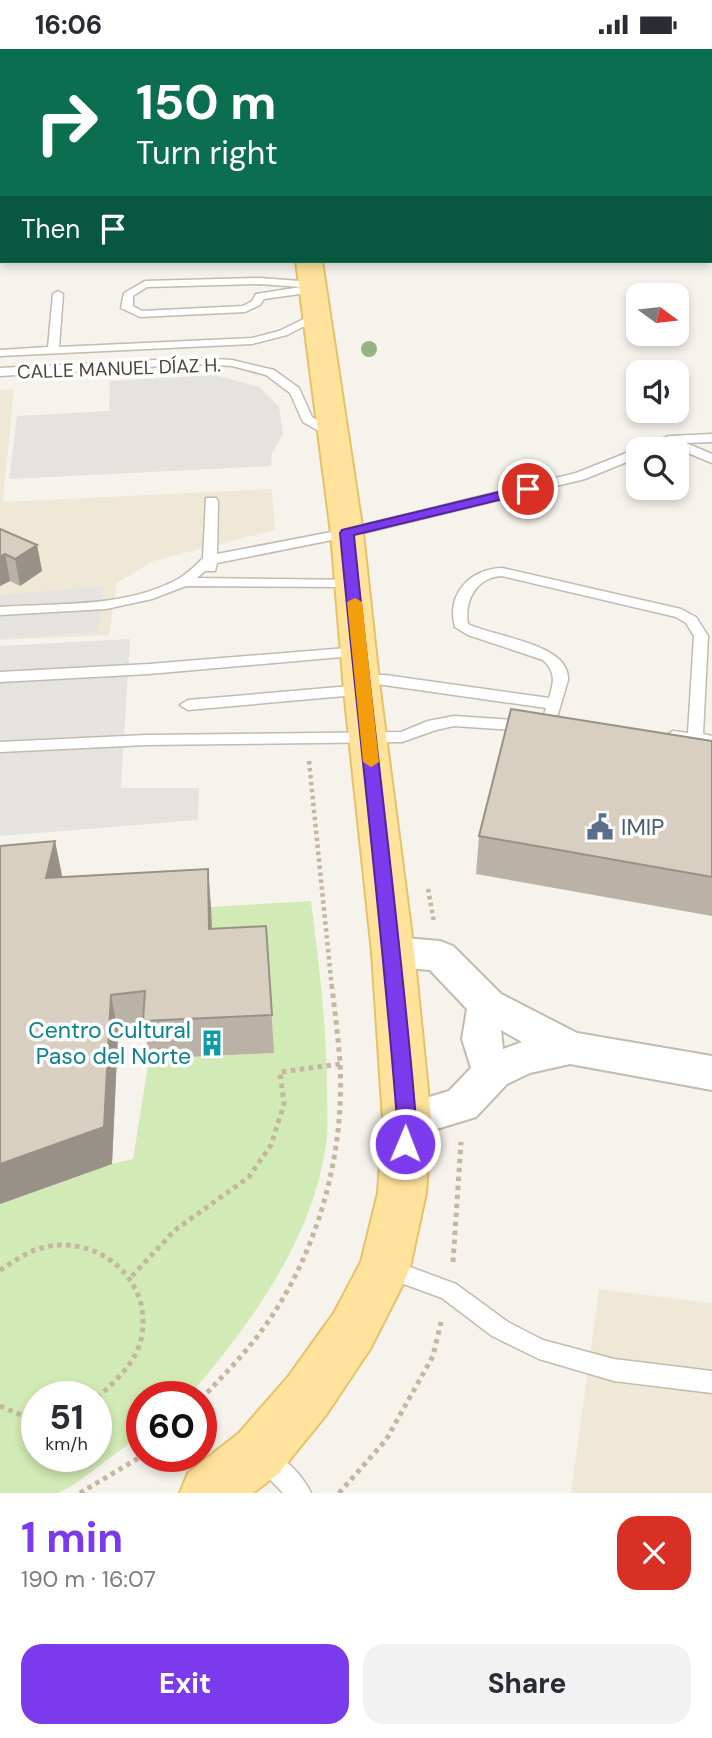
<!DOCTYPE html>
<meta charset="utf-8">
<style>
body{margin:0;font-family:"DM Sans",sans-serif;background:#f2f2f3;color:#2b2b33;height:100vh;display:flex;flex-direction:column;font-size:26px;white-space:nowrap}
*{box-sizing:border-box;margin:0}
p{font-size:23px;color:#7c7c81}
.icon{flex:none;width:38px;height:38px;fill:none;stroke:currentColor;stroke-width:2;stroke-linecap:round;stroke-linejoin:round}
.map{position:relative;height:1444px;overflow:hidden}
.sheet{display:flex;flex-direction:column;background:#fff;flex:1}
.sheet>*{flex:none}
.top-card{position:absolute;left:0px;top:0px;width:712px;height:214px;box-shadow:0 4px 10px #0003;background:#0b6e4f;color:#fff;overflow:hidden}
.needle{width:46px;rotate:105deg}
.controls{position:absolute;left:626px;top:234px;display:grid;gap:14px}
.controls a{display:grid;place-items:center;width:63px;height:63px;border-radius:14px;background:#fff;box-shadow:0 4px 10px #0003;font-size:35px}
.speed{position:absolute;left:21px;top:1332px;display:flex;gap:14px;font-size:35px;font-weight:700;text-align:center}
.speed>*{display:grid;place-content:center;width:91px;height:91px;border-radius:50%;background:#fff;box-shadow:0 4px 10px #0003;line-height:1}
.speed small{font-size:18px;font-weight:400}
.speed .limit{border:10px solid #d22;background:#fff;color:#111}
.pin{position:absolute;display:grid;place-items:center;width:60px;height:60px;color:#fff;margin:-30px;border:4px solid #fff;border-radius:50%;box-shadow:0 2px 7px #0007}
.me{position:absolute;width:77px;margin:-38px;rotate:1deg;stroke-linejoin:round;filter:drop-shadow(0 0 5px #0008)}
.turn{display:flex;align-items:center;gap:24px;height:147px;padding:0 21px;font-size:32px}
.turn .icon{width:91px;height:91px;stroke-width:2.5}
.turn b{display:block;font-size:49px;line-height:60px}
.then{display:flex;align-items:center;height:66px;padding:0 21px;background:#0003;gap:14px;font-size:26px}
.round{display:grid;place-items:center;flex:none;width:74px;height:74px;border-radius:21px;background:#f2f2f3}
.headline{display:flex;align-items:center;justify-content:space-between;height:119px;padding:0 21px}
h1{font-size:42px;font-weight:700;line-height:52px;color:#7c3aed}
.action{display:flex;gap:14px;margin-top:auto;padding:14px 21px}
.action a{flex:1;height:80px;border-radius:21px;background:#7c3aed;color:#fff;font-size:28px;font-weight:700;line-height:80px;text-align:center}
.action a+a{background:#f2f2f3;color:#2b2b33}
.status{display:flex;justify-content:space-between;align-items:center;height:49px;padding:0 35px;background:#fff;direction:ltr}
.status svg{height:19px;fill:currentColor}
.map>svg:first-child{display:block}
.education{fill:#efe8d6}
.green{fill:#d2eab5;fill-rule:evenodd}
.parking{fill:#e5e3e0}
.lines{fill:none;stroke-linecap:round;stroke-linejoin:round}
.service-casing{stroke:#c2bbae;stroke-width:3}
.minor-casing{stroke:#c2bbae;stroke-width:4}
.primary-casing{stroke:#e6c16a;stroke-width:4}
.path-far2{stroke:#c4b79f;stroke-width:2.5;stroke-dasharray:2 2;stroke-linecap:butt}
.path-far1{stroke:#c4b79f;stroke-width:4.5;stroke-dasharray:3.5 3.5;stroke-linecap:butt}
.path{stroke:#c4b79f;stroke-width:5;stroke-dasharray:4.5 4.5;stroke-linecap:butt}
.service{fill:#fff;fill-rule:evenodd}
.minor{fill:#fff;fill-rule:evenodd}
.primary{fill:#ffe39c;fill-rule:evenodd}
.tree{fill:#97b381}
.wall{fill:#bab2a6}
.shaded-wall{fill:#979187}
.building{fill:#d8cfc1;stroke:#979187;stroke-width:2}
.route{fill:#7c3aed;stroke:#51269a;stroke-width:2}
.slow{fill:#f59e0b}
.labels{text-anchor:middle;stroke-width:7;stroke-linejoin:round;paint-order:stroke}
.far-street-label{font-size:19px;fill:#4b4439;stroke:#fff}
.service-label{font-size:23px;fill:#4e5e75;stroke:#fff;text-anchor:start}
.culture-label{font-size:23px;fill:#0d838f;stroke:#fff;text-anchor:end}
</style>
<div class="status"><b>16:06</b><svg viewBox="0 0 49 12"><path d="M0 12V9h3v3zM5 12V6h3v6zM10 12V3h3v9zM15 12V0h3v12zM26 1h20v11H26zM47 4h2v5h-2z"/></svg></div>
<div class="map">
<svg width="712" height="1444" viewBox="0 0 712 1444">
<rect width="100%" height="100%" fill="#f6f3ec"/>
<g class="education">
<polygon points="14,340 3,453 272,440 275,481 153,512 117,534 109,586 0,591 0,341"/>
<polygon points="599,1240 712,1254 712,1444 571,1444"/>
</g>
<path class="green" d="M311 852C319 916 327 979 327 1044 327 1058 328 1073 327 1087 316 1187 252 1273 189 1347L142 1348V1385L72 1437 57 1444H0V1155L112 1115 133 1110 149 1010 274 1004 213 918 211 858ZM37 1348H96V1407H37Z"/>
<g class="parking">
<polygon points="216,326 259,338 279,358 283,385 272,404 271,417 9,430 17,367 109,362 110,332"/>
<polygon points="104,537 98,583 0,590 0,546"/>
<polygon points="130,590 121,739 199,739 198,771 0,787 0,597"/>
</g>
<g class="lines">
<g class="service-casing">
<g id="service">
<rect x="710" y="102" width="2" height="6"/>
<polygon points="0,175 2,175 0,182"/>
<polygon points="0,207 2,212 6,212 0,213"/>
<path d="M260 229 313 233 317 234 319 240 314 243 264 250 260 256 245 263 140 268 121 259 124 244 145 232ZM260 235 301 238 256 245 252 252 243 257 142 262 133 257V247L147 238Z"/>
<polygon points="58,242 63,245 59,298 252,289 279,282 314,265 324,267 287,286 252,295 0,307 0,301 48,298 53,245"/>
<polygon points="195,309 232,311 274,321 299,339 312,368 341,386 335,390 331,389 303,373 290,344 266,326 232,317 195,315 0,327 0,319"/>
<path d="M712 385V393L686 394 712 405V414L669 396 657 401H639V408L585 430 347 488 217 514 215 522H205L197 529 358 531 360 534 353 538 186 537 152 550 106 560 0 566V558C57 554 126 559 178 530 187 525 196 516 203 509L206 449H216L218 452 217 505 347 480 576 424 669 387Z"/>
<path d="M502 519 681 560 696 568 708 587 703 685 712 687V697L673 692 665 687 673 682 688 684 694 587 686 574 676 568 502 527C477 528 464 551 468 575 494 588 570 594 568 631L553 682H543L540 678 546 659 356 632 354 629 356 626H385L549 649C554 633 556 623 543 611L468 586 455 578C446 545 470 520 502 519Z"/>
<polygon points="359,598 364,600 366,603 364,606 149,625 0,633 0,623 149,615"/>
<polygon points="362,636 367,637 369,641 367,645 188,661 180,656 188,651"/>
<polygon points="454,667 528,672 536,677 528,682 454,677 436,681 402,693 146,696 0,703 0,693 146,686 401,683 428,672"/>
<polygon points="386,1209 456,1235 508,1273 543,1291 614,1310 712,1322 712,1344 614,1332 539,1310 492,1287 442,1249 379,1226 376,1219 379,1212"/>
<path d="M266 1399C282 1405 304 1428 311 1444H283L258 1418 255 1410 258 1402Z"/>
</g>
</g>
<g class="minor-casing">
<g id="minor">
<polygon points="423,0 441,0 422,2"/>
<polygon points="712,52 712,64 710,65 710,53"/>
<path d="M393 888 440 892 453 897 501 945 577 984 712 1007V1041L570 1015 530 1024 507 1035 476 1068 407 1089 393 1083 387 1071 393 1059 449 1042 471 1019 462 990 467 960 430 921 393 918 380 913 374 903 380 893ZM501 981 522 993 503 1000Z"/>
</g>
</g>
<g class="primary-casing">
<g id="primary">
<polygon points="136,0 167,0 168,2 137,2"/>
<rect x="273" y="0" width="20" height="2"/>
<rect x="710" y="72" width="2" height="14"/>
<polygon points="296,212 322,212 363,484 380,641 414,903 431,1071 426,1144 410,1218 403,1235 370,1300 326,1366 279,1424 253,1444 180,1444 188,1424 239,1384 288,1328 334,1264 361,1213 378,1144 383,1071 372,903 344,641 331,484"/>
</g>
</g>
<polyline class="path-far2" points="216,0 229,2"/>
<g class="path-far1">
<polyline points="309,712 332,940"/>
<polyline points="428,840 434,873"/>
</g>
<g class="path">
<polyline points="453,1213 461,1093"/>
<path d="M0 1221C12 1214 25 1204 38 1200 92 1182 152 1227 142 1285 138 1313 115 1332 96 1350"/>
<polyline points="132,1227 175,1181 249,1128 271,1096 284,1055 280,1023 340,1015"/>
<path d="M201 1350C223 1327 246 1304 265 1277 318 1203 345 1105 340 1013 338 988 335 963 332 938"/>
<polyline points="0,1357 21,1366 37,1366"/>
<polyline points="80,1444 142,1407"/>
<polyline points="339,1444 386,1391 433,1307 441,1273"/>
</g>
<use href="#service" class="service"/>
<use href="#minor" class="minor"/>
<use href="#primary" class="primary"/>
</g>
<circle class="tree" cx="369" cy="300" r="8"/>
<g class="wall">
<rect x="0" y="14" width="2" height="149"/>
<polygon points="710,108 712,109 712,176 710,175"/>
<polygon points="0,480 37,496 42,522 20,537 10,532 0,537"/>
<polygon points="712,692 712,867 476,825 479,787"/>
<polygon points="0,797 62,828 211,858 212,880 266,877 274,1004 149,1010 145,980 118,984 112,1115 0,1155"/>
</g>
<g class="shaded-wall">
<polygon points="37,496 42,522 20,537 15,510"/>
<polygon points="5,505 10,532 0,537 0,508"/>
<polygon points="55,792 63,831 46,829"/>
<polygon points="208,820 211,858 213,918 209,880"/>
<polygon points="111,946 118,984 112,1115 0,1155 0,1115"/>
</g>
<g class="building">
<polygon points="449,0 530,0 530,2 448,2"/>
<rect x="0" y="14" width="2" height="79"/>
<rect x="0" y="108" width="2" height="21"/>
<polygon points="710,108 712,109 712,147 710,146"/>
<polygon points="0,480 37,496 15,510 5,505 0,508"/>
<polygon points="511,660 712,692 712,828 479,787"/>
<polygon points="55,792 46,829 208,820 209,880 266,877 272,966 143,972 145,942 111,946 104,1078 0,1115 0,797"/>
</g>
<path class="route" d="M528 436 532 437V443L354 486C373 681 400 875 416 1071L412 1101 405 1104 398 1101 395 1095 397 1071C382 874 358 679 340 484L342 481Z"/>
<polygon class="slow" points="355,549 362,553 379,713 371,718 363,713 347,553"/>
<defs>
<g id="civic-bare" transform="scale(2.1)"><path d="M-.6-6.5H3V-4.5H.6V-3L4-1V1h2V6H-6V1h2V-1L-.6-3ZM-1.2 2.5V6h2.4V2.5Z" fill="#5c6f8a" stroke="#fff" stroke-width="2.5" paint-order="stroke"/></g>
<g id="building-bare" transform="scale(2.1)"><path d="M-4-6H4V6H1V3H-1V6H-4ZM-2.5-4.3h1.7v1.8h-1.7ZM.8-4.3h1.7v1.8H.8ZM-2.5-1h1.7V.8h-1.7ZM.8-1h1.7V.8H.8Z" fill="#0f9aa8" stroke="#fff" stroke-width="2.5" paint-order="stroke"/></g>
</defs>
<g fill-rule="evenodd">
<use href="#civic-bare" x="600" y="778"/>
<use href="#building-bare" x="212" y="994"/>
</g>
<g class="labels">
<g class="far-street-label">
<text transform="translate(119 319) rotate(-2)" y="7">CALLE MANUEL DÍAZ H.</text>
</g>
<g class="service-label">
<text x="621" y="786">IMIP</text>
</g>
<g class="culture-label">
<text x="191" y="989">Centro Cultural<tspan x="191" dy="26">Paso del Norte</tspan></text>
</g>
</g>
</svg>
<div class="controls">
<a><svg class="needle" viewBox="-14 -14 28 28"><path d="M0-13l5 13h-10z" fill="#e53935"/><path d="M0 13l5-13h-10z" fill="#7c7c81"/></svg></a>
<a><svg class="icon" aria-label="sound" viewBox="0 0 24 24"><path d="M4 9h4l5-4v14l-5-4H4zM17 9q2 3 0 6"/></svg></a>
<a><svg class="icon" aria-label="search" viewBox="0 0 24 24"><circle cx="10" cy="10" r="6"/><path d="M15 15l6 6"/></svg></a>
</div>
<div class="speed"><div>51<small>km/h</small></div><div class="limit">60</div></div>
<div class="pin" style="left:528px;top:440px;background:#d93025"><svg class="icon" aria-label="arrive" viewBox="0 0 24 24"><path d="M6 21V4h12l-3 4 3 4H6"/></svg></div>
<svg class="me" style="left:405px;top:1095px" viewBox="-20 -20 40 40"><circle r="17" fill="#7c3aed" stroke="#fff" stroke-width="3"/><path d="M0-11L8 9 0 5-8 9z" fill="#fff"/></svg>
<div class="top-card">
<div class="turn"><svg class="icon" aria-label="right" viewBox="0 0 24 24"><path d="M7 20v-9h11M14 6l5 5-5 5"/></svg><div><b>150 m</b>Turn right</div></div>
<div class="then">Then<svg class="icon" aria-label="arrive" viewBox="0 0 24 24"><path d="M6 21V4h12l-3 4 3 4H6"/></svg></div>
</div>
</div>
<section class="sheet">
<div class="headline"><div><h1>1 min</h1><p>190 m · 16:07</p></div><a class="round" style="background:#d93025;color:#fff"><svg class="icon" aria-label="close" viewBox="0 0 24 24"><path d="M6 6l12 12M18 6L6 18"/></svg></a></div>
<div class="action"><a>Exit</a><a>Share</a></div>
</section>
